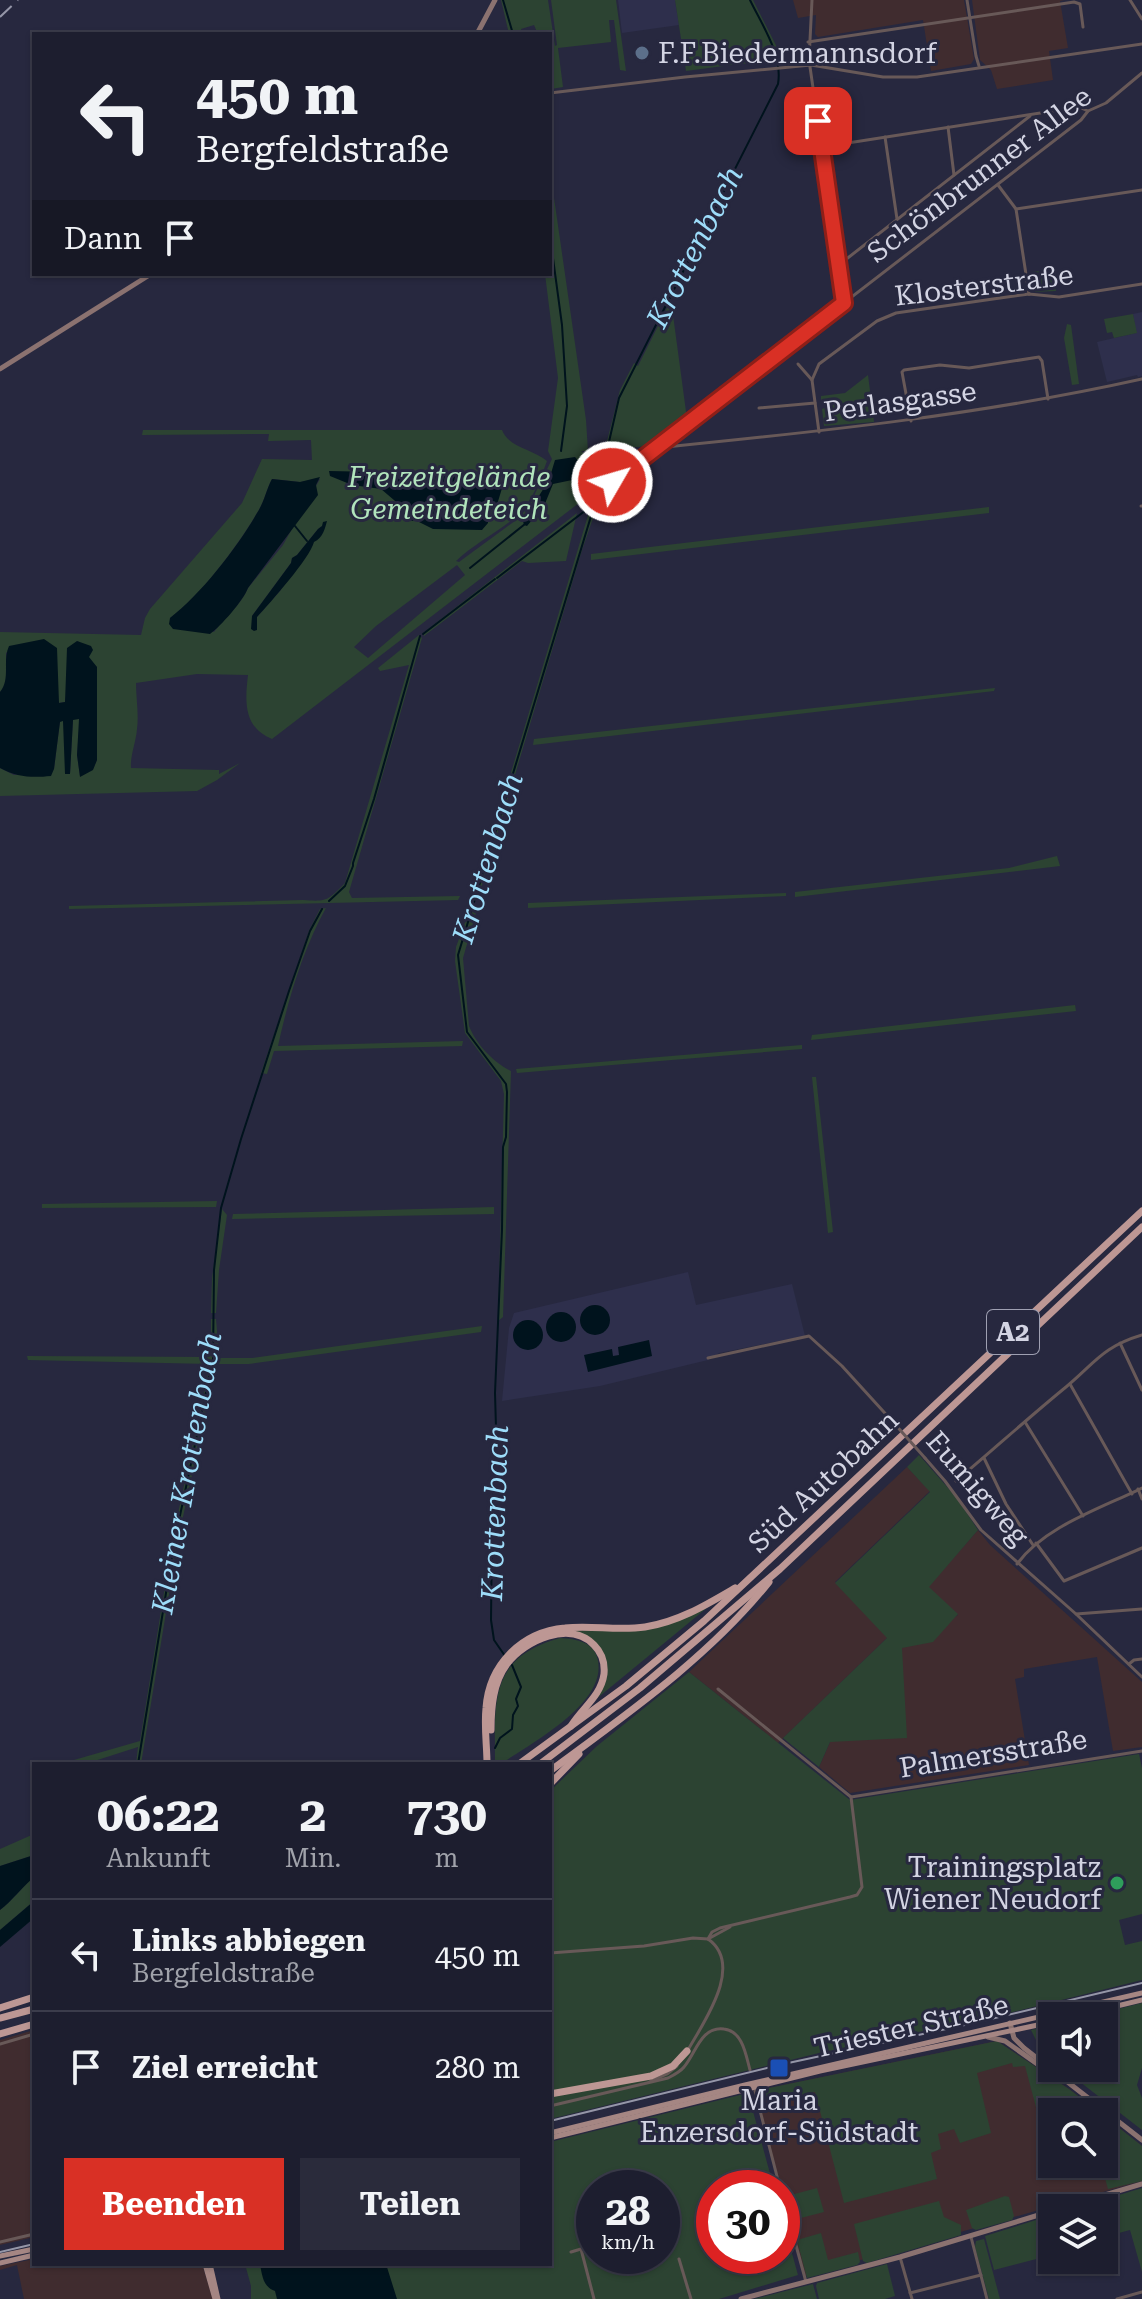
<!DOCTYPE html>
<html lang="de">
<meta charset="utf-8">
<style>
body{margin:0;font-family:"Roboto Serif",serif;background:#2a2b3b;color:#f1f3f6;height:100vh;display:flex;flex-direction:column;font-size:30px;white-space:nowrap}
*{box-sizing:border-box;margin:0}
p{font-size:26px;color:#a0a2aa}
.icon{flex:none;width:44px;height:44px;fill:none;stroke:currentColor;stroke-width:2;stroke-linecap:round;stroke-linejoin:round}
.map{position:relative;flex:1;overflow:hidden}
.drawer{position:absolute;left:32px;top:1762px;width:520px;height:504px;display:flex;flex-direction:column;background:#1d1e2f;border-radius:0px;box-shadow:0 2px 6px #0004,0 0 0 2px #3b3c4b}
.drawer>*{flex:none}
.hud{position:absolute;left:32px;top:32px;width:520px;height:244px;border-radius:0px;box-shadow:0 2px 6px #0004,0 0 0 2px #3b3c4b;background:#1d1e2f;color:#f1f3f6;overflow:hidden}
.fabs{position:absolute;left:1038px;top:2002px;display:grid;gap:16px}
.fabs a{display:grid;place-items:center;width:80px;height:80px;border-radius:0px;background:#1d1e2f;box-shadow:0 2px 6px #0004,0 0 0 2px #3b3c4b;font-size:40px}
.speed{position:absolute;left:576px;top:2170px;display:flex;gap:16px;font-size:40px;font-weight:700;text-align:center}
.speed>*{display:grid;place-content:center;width:104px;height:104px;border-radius:50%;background:#1d1e2f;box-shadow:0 2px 6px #0004,0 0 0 2px #3b3c4b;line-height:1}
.speed small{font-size:20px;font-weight:400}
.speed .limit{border:12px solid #d22;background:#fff;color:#111}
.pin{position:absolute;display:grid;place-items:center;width:68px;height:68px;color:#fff;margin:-34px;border-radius:16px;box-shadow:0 4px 12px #0006}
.me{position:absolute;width:88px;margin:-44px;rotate:52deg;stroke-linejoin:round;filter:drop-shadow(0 0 6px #0008)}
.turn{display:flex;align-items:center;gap:28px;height:168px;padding:0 32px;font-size:36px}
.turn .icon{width:104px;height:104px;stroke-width:2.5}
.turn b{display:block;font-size:56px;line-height:68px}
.then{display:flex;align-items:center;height:76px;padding:0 32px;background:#0003;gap:16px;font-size:30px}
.eta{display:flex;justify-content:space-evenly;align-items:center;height:136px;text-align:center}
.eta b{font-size:48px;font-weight:700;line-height:56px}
.cta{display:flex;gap:16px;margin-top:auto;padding:16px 32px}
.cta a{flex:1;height:92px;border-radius:0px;background:#d93025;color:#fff;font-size:32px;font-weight:700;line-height:92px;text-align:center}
.cta a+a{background:#2a2b3b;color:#f1f3f6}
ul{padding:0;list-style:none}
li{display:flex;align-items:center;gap:24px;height:112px;padding:0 32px;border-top:2px solid #3b3c4b}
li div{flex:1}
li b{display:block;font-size:30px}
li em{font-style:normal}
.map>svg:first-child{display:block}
.commercial{fill:#402c2f}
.built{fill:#2e2f4c}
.green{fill:#2c4332;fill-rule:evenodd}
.water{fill:#00131d}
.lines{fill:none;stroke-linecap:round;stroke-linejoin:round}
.stream{stroke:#00131d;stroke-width:2}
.street{stroke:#685958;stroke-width:3}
.secondary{stroke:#8b7270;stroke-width:5}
.primary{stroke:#a58683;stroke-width:5}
.highway{stroke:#bd9794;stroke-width:7}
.tram{stroke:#9596a8;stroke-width:2}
.rail{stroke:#9596a8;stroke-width:2;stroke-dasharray:16 8;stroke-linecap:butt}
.street-bridge{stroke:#685958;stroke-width:3}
.route-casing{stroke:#8d1f18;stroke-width:20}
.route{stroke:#d93025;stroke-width:14}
.service-dot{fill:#5c6f8a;stroke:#27283f;stroke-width:3}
.leisure-dot{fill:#2e9e5b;stroke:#27283f;stroke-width:3}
.transit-dot{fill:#1a4fb4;stroke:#27283f;stroke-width:3}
.labels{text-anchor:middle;stroke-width:6;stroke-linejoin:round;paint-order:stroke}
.shield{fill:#27283f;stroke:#9fa0b2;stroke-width:2}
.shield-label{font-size:26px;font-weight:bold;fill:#d3d4e3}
.poi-label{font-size:28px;fill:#d3d4e3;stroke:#27283f;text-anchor:start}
.street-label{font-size:28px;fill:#d3d4e3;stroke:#27283f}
.park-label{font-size:28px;font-style:italic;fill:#b1e4bc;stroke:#27283f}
.water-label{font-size:30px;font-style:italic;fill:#9ddcf9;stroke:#27283f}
</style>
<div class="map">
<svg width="1142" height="2299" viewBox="0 0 1142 2299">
<rect width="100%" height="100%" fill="#27283f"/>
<g class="commercial">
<polygon points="793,0 964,0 974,59 971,64 931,71 923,20 818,37 815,34 816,15 798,18"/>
<polygon points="972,0 1065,0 1060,1 1068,48 1049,51 1053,80 997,89 991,70 980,60"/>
<polygon points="907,1467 930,1491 835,1582 888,1637 778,1743 689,1672"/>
<polygon points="978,1530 990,1545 1142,1682 1142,1747 1113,1751 1097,1657 1024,1669 1024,1677 1015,1679 1029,1765 850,1793 819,1767 830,1742 901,1648 958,1615 928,1587"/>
<polygon points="34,2030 34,2237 0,2245 0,2040"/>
<polygon points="997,2041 1069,2089 1099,2112 1052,2112 1052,2164 1104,2164 1104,2116 1142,2146 1142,2181 804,2276 755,2091"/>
<polygon points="34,2259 34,2264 202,2264 213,2299 24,2299 17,2265 0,2270 0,2266"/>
</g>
<g class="built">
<polygon points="618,0 675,0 679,25 622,33"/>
<polygon points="1142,312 1142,376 1138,377 1137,375 1107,382 1097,342 1136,333 1133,314"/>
<polygon points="688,1272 696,1305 792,1284 805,1336 719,1353 708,1360 600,1386 502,1401 509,1328 514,1313"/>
</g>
<g class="green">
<polygon points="501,0 548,0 555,46 557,45 551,0 616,0 626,71 620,70 614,20 609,20 611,42 558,48 563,87 551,89 550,76 554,74 550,63 550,34 545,34 543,30 537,32 534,25 521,29 522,34 509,34"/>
<polygon points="675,0 753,0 784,61 739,64 686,71"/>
<path d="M550 170 586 420 588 451H581L588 456 579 503 272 739C243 727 245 701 248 675L197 674 136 683C136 698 139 714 137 729 136 742 130 756 131 768L219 770V774L240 763 217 780 197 791 0 796V768L14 775 54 769 60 721H64L70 774 73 719H80L77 755 80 776 93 769 97 760V667L89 660 78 641 65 702 58 703 6 652V684L0 692V632L141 635 145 618 150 609 242 503 262 459 312 460 311 440 268 441 269 434 142 435 143 430H502C509 448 533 449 547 461 540 480 532 502 517 516 498 532 474 544 456 561L459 562 519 518 530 504 552 459 548 451 558 378 545 274H550ZM272 479 300 482 320 479 283 545 248 588C241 605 225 617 214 632L170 618C202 594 236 548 257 513 264 503 266 490 272 479ZM322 526 280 591 257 617 252 616 291 563 292 558 297 555 318 529ZM457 565 465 575 368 658 354 647 376 626Z"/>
<polygon points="1050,270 1051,273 1054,273 1056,291 1033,292 1031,272"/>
<polygon points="671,300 687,419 653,446 605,449 620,390 634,363 638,366"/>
<polygon points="1133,314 1137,333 1114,338 1112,332 1107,333 1104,319"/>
<polygon points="1067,324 1071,325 1079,384 1072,385 1064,338"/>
<polygon points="868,375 874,422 824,426 822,409 827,407 825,401 821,402 821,396 845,393"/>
<polygon points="601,495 582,550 478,899 474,896 592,502"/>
<polygon points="989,507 989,513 591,560 591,554"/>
<polygon points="577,513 566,561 528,563 522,561 424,636 423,633"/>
<path d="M419 635 422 638 349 892 352 898 460 896 458 900 69 909V906L303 900C328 902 328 900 345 883L409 665 380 671 378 668Z"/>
<polygon points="995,688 994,691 533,745 534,739"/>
<polygon points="1057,856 1060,866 795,897 795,892 1009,868"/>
<polygon points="786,893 786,896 528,908 528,903"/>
<path d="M471 906H478L463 958 469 1026C476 1044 493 1062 511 1071L503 1317 498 1321 504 1094 501 1081 465 1033 455 961 456 947Z"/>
<path d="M326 908C303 949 288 1000 278 1046L463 1041 462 1046 274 1051 267 1074 261 1073 309 931 320 909Z"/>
<polygon points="1075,1005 1076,1011 811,1040 812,1035"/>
<polygon points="802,1045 802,1049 517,1073 516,1069"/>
<polygon points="812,1077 816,1077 833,1232 828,1233"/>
<polygon points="217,1201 216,1207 42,1208 42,1204"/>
<polygon points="494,1207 494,1214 232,1219 233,1214"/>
<polygon points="222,1209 227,1215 219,1270 216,1313 211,1313 212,1278"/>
<polygon points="211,1319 216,1319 219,1353 217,1358 252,1358 482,1326 481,1332 249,1364 216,1364 178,1540 141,1764 136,1764 138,1747 85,1764 60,1764 140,1741 173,1537 210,1364 28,1360 27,1356 208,1357 211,1353"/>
<polygon points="919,1455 956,1497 978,1530 929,1587 958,1614 933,1642 902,1648 907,1738 830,1742 819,1767 783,1738 887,1638 835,1583 930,1492 907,1467"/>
<polygon points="708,1607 595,1700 606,1673 596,1644 564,1630 628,1631"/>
<path d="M560 1638C577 1639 595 1642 598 1661 606 1704 531 1743 501 1764H495C495 1700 489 1658 560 1638Z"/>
<polygon points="689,1672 850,1800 1139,1754 1142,1768 1142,1914 1119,1920 1125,1945 1142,1941 1142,1980 1013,2012 819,2053 550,2119 550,1791 597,1746"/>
<polygon points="34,1834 34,1855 0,1866 0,1849"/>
<path d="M34 1877V1901L0 1930V1910C13 1900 21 1888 34 1877Z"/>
<polygon points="1142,2003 1142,2068 1137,2085 1142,2098 1142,2130 1062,2068 1104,2068 1104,2016 1090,2016"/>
<polygon points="1052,2025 1052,2060 1041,2050 1031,2030"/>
<polygon points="997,2041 1069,2089 1099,2112 1065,2112 1062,2110 1052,2112 1051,2108 1037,2111 1025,2066 1013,2067 1012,2063 977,2073 991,2133 960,2143 954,2129 938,2134 941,2149 931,2153 937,2179 844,2203 815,2092 768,2102 764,2089"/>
<path d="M748 2093 774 2188H714V2256H782V2217L798 2275 719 2299H251V2286L245 2264H550V2142ZM594 2188H662V2256H594Z"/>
<polygon points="1104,2116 1142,2146 1142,2181 1108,2189 1101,2164 1104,2164"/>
<polygon points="817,2188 824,2212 797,2219 791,2195"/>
<polygon points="1142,2188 1142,2272 1130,2230 1104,2237 1104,2208 1076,2208"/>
<polygon points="1005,2196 1009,2197 1014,2216 1012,2220 976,2230 972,2228 966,2210"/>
<polygon points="939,2201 944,2217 961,2225 961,2235 867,2263 863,2261 854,2224"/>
<polygon points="1052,2215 1052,2255 994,2270 985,2236"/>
<polygon points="821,2233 828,2260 858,2252 860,2262 857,2265 807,2278 797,2240"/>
<polygon points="984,2239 1000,2299 989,2299 975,2247 976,2241"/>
<polygon points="887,2264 895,2296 885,2299 819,2299 816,2286 817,2283"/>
<polygon points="813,2284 817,2299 754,2299"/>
</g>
<g class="water">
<polygon points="575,457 580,463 577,479 553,484 544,506 527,526 524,525 523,521 549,480 555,460"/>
<polygon points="329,471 479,474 484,481 490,479 493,488 503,485 496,508 492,508 488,516 488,523 482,530 433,529 415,520 412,521 406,517 408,512 381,489 352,485 330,476"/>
<path d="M320 477 316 485 318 495 248 588C243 601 221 626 210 634L173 629 169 624 170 618C201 594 237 548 257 513 264 503 266 490 272 479L300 482Z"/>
<path d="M327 521C325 528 323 538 314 542 310 558 270 603 257 617V630L254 631 251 629 252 616 291 563 292 558 297 555 318 529 322 526 323 522Z"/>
<path d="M44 639 57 648 59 703 65 702 67 648 77 641 91 646 93 650 89 657 97 667V760L93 770 80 777 77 755 79 719 73 720 70 774H65L63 721 60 722 54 769 51 776C31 778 17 777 0 768V692C11 678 2 661 9 646Z"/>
<circle cx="595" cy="1320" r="15"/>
<circle cx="561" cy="1327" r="15"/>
<circle cx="528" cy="1335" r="15"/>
<polygon points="649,1340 652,1356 588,1372 584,1355 612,1349 613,1356 619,1355 618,1347"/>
<path d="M34 1855V1877C21 1888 13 1900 0 1910V1866Z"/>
<polygon points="34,1901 34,1918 0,1947 0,1930"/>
<path d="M260 2264H386L397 2299H277L275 2291C263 2287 262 2275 260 2264Z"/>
</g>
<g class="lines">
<g class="stream">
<polyline points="503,0 513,34"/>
<polyline points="550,236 562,325 567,406 561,451"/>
<polyline points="295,526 307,541"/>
<polyline points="470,568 525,524"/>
<polyline points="497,578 594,504"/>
<polyline points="423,634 495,579"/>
<polyline points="329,901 345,886 353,866 353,863 374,799 420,636"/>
<path d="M505 1656 494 1640 491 1620 492 1529 496 1428 495 1393 502 1230 503 1147 506 1137 507 1092 506 1084 467 1032 458 955 595 503 619 398 778 84C783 55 762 25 750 0"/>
<polyline points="495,1748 500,1738 512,1729 513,1715 518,1706 516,1699 521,1687 512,1665"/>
<polyline points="138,1764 174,1544 213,1359 214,1270 221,1208 241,1139 289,991 310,931 322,909"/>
</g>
<g class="street">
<polyline points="812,0 809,60 844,303"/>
<polyline points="967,0 976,56 979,66"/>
<polyline points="1130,0 1142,19"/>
<polyline points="808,42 1074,2 1080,4 1083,27"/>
<polyline points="550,93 685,77 811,65 883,77 917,77 1142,44"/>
<polyline points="948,127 954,175"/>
<polyline points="885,137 897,219"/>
<polyline points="822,147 1079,107 1088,111"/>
<polyline points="998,185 1016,209 1029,294"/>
<polyline points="1016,209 1142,190"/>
<polyline points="840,264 1030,116"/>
<polyline points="798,364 812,380"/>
<polyline points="759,408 815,403"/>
<polyline points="911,421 902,372 904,370 940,365 969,368 1039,357 1042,361 1048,399"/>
<polyline points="819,432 812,380 819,364 877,321 896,313 993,299 1029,294 1059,297 1142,284"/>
<path d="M661 443 666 447C826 431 985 414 1142 379"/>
<polyline points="612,482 1081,120 1088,111 1106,103 1142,73"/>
<polyline points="1141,506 1142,506"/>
<polyline points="1120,1343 1142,1390"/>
<polyline points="708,1358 809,1336 842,1366 893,1422"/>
<polyline points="1070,1384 1132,1494"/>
<polyline points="1025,1422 1083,1516"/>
<polyline points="925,1458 945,1481 981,1530 1076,1614 1142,1677"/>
<polyline points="984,1458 1006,1504 1033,1545"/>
<path d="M956 1481C993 1450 1028 1418 1066 1387 1095 1363 1102 1347 1142 1335"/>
<polyline points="1138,1489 1142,1499"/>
<polyline points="1036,1543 1064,1581 1142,1548"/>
<path d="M1017 1564C1045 1526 1102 1508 1142 1488"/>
<polyline points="1076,1614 1142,1609"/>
<polyline points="1129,1664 1134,1660 1142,1659"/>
<polyline points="851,1797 1142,1751"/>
<polyline points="708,1939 712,1932 720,1928 850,1897 857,1895 862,1887 851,1797 718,1689"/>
<polyline points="550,1953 644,1946 693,1938 708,1939 730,1927"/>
<polyline points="0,2044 34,2034"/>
<path d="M688 2050C703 2023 745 1965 708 1939"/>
<polyline points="649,2082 667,2074 677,2066"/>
<polyline points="755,2091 780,2188"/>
<path d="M550 2106 668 2078C674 2075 680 2072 684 2067 696 2053 701 2026 724 2029 743 2031 746 2056 750 2070"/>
<polyline points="782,2194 806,2282"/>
<polyline points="971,2237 987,2299"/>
<polyline points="0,2242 34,2234"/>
<polyline points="571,2252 581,2249 594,2299"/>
<polyline points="900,2257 912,2299"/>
<polyline points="679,2259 691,2299"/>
<polyline points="910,2293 981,2275"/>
<polyline points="1117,2299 1142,2292"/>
</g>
<g class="secondary">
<polyline points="477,34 495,0"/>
<polyline points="0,369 151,274"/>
<polyline points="1010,2023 1014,2038 1024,2048 1142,2140"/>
<polyline points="988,2037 1005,2041 1057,2078"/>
<polyline points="1061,2208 1142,2184"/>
<polyline points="741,2299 900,2257 1052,2211"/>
</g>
<g class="primary">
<polyline points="1076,2016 1142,2000"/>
<polyline points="550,2133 745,2085 1142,1993"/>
<polyline points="550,2138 820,2071 1052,2022"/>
<polyline points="0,2256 34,2249"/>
<polyline points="0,2263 34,2255"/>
<polyline points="205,2264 215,2299"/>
<polyline points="210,2264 218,2299"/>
</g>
<g class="highway">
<path d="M491 1730C491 1707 493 1683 507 1664 525 1640 570 1620 594 1645 602 1653 605 1663 604 1674 601 1696 582 1708 571 1726"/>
<path d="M487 1764C487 1746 484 1727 486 1708 489 1665 521 1632 565 1628 591 1625 618 1631 645 1627 678 1622 706 1605 735 1588"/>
<polyline points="519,1764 626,1686 704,1621 1142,1211"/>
<polyline points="540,1764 640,1688 780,1569 1142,1227"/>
<path d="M550 1771C627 1714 709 1657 769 1582"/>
<polyline points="550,1784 579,1754"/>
<polyline points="0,2008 34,1997"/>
<polyline points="0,2018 34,2009"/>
<polyline points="0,2034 34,2024"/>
<polyline points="550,2094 651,2076 673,2066 687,2051"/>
</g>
<g class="tram">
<polyline points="550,2121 779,2065 974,2023 1142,1983"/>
<polyline points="0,2252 34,2244"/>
</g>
<polyline class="rail" points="0,17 18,0"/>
<polyline class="street-bridge" points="893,1422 925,1458"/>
</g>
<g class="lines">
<g class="route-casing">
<polyline id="route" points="612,482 844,303 818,121"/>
</g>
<use href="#route" class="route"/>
</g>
<circle class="service-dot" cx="642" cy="53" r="8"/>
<circle class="leisure-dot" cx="1117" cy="1883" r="8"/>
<rect class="transit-dot" x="769" y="2058" width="20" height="20" rx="4"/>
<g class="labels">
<rect class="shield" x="987" y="1310" width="52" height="44" rx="6"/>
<g class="shield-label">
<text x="1013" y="1341">A2</text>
</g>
<g class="poi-label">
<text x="658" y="63">F.F.Biedermannsdorf</text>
<text x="1101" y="1877" text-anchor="end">Trainingsplatz<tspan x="1101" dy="32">Wiener Neudorf</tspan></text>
<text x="779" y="2110" text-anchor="middle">Maria<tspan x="779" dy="32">Enzersdorf-Südstadt</tspan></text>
</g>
<g class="street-label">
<text transform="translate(979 174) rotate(-37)" y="10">Schönbrunner Allee</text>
<text transform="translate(984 285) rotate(-7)" y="10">Klosterstraße</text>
<text transform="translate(900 401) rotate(-8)" y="10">Perlasgasse</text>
<text transform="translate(823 1481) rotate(-43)" y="10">Süd Autobahn</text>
<text transform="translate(978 1488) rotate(49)" y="10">Eumigweg</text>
<text transform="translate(993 1753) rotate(-9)" y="10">Palmersstraße</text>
<text transform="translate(911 2026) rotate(-13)" y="10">Triester Straße</text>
</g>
<g class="park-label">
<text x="449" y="487">Freizeitgelände<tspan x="449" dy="32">Gemeindeteich</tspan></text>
</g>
<g class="water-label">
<text transform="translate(695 247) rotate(-63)" y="10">Krottenbach</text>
<text transform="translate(488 858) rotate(-73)" y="10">Krottenbach</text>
<text transform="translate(187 1473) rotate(-80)" y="10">Kleiner Krottenbach</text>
<text transform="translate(495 1513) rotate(-88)" y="10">Krottenbach</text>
</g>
</g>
</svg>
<div class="fabs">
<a><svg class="icon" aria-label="sound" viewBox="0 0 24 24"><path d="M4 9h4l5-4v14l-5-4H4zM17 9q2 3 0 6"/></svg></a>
<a><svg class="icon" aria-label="search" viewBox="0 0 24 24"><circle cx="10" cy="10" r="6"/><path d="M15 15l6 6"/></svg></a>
<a><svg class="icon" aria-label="layers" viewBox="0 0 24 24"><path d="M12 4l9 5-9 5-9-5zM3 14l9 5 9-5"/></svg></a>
</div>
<div class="speed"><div>28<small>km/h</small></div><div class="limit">30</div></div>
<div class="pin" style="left:818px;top:121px;background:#d93025"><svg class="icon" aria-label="arrive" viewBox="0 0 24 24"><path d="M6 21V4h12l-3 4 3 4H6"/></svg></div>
<svg class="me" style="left:612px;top:482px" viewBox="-20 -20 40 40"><circle r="17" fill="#d93025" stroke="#fff" stroke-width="3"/><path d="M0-11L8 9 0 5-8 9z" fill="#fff"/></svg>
<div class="hud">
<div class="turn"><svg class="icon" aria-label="left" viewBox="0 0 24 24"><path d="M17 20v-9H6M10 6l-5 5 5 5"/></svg><div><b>450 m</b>Bergfeldstraße</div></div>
<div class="then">Dann<svg class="icon" aria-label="arrive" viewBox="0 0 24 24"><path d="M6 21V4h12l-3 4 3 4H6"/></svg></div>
</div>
<section class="drawer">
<div class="eta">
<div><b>06:22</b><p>Ankunft</p></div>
<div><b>2</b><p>Min.</p></div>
<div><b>730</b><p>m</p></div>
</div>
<ul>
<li><svg class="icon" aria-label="left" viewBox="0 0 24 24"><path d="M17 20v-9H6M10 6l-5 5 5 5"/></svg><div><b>Links abbiegen</b><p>Bergfeldstraße</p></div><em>450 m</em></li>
<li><svg class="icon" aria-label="arrive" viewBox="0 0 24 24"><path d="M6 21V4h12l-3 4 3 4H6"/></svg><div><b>Ziel erreicht</b></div><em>280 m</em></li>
</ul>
<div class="cta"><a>Beenden</a><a>Teilen</a></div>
</section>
</div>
